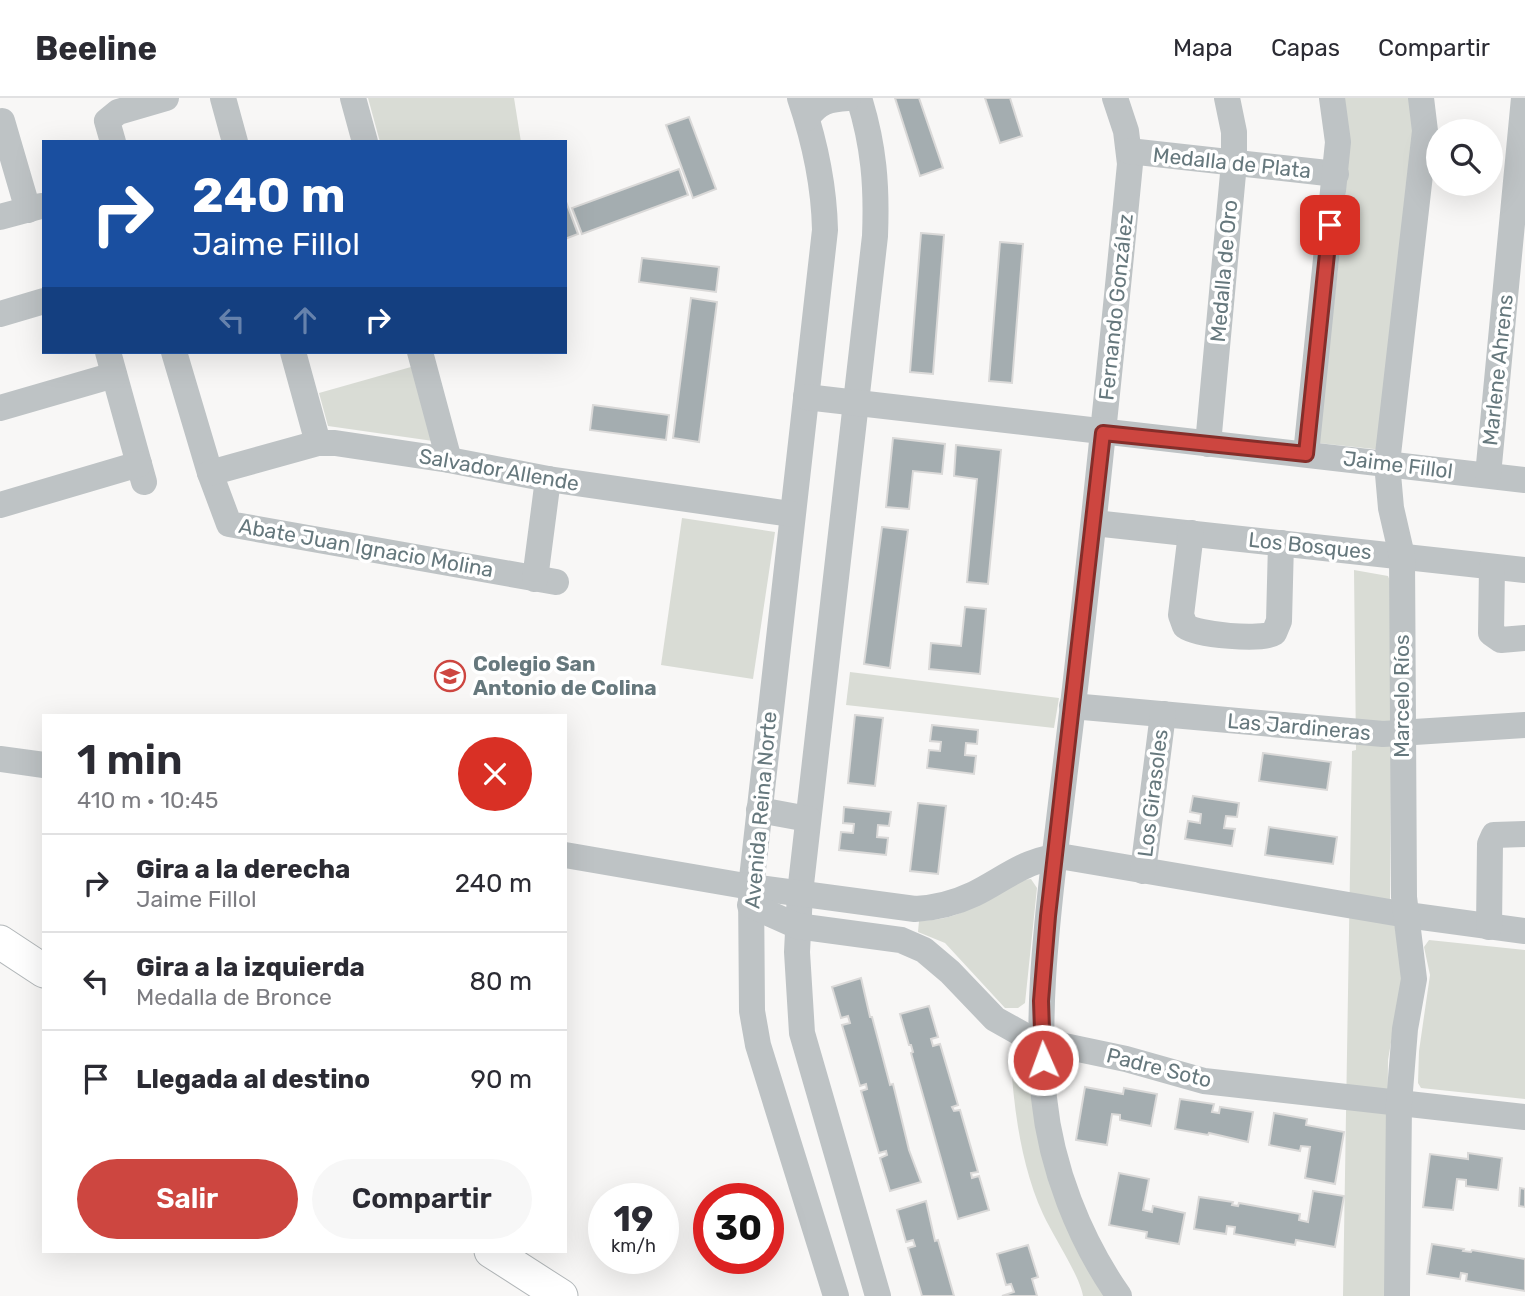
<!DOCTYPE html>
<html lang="es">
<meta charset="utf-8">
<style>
body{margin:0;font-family:Rubik,sans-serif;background:#f7f7f7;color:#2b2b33;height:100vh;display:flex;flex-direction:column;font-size:26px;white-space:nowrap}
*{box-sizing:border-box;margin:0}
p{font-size:23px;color:#7c7c81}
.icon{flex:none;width:38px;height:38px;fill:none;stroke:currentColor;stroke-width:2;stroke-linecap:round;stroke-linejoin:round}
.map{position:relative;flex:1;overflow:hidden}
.panel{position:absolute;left:42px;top:616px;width:525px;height:539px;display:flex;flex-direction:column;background:#fff;border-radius:0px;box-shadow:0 7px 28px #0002}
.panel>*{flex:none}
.banner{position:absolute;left:42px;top:42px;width:525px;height:214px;border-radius:0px;box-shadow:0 7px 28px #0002;background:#1a4fa0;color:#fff;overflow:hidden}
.controls{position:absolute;left:1426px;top:21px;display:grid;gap:14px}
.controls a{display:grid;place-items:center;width:77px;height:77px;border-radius:50%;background:#fff;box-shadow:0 7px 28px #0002;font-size:35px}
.speed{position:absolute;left:588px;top:1085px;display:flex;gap:14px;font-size:35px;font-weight:700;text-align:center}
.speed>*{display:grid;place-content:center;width:91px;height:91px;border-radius:50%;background:#fff;box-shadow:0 7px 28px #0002;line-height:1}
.speed small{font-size:18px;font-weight:400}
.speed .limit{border:10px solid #d22;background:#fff;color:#111}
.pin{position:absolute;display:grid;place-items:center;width:60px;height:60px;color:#fff;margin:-30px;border-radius:14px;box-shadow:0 4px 10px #0006}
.me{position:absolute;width:77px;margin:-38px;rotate:358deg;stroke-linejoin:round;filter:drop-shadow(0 0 5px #0008)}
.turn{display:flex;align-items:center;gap:24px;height:147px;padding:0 35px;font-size:32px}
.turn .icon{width:91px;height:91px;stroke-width:2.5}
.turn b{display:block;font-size:49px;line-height:60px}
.lanes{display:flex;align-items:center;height:66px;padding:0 35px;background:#0003;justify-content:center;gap:35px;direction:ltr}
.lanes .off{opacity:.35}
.round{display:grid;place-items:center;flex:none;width:74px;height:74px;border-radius:37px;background:#f7f7f7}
.head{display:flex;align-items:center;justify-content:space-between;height:119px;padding:0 35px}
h1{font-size:42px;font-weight:600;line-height:52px}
.cta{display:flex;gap:14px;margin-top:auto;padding:14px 35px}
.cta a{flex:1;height:80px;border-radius:42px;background:#cd4640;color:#fff;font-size:28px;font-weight:600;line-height:80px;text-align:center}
.cta a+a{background:#f7f7f7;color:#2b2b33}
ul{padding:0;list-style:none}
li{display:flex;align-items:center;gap:21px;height:98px;padding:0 35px;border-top:2px solid #e1e1e2}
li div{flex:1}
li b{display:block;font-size:26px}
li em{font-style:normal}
header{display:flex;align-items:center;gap:42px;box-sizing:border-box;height:98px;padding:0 35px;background:#fff;border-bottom:2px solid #e1e1e2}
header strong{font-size:33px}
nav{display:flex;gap:38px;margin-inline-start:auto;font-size:24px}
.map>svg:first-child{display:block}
.green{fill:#d9dcd5}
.building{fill:#a4adb0;stroke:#dad9d8;stroke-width:2}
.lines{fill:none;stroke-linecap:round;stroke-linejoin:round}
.major-casing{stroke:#b2b7b9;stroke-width:35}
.minor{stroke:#bec3c5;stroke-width:26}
.major{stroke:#fff;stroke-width:33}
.route-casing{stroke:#852e2a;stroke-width:18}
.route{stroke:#cd4640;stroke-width:12}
.labels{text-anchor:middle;stroke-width:7;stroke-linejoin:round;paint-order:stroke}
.street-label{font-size:21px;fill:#66787d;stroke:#fff}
.poi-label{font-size:21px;font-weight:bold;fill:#66787d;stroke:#fff;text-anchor:start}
</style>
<header>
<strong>Beeline</strong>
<nav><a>Mapa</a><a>Capas</a><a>Compartir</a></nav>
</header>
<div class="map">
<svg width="1525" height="1198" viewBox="0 0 1525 1198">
<rect width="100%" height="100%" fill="#f8f7f6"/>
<g class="green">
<polygon points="368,0 514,0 521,44 380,44"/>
<polygon points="1341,0 1411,0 1415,30 1383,352 1318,345 1346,99 1346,54"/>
<polygon points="411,269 433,343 328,328 319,295"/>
<polygon points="682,420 775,434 753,581 661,567"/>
<polygon points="1354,472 1388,478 1392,488 1390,802 1403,873 1388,962 1386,1198 1343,1198 1352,653 1356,652"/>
<polygon points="850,574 1059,600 1054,630 846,607"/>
<path d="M1031 781 1037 790 1025 905 1018 910H1005L945 845 918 834 919 823C936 822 951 820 967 812 987 801 1008 784 1031 781Z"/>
<polygon points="1429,842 1525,852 1525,1001 1421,990 1418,985 1419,953 1430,877 1424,849"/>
<path d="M1027 962 1038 1036 1108 1198H1083C1080 1178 1053 1138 1043 1116 1022 1070 1014 1014 1011 964Z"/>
</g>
<g class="building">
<polygon points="895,0 919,0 943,70 920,78"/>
<polygon points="985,0 1010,0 1022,38 1000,45"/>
<polygon points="689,19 716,91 693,100 666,27"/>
<polygon points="679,71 688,97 582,136 572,110"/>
<polygon points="565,101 578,136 565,141"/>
<polygon points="921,135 944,137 933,276 910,274"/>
<polygon points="1000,144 1023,146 1012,285 989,283"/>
<polygon points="642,160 719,169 716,194 639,184"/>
<polygon points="691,200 717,204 699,344 673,340"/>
<polygon points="593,307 669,317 666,342 590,332"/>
<polygon points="893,340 945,346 942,376 913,373 909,411 886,409"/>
<polygon points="956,347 1001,352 988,486 967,484 977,381 954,378"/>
<polygon points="882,429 908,432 890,570 864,566"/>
<polygon points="965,509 986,511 980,576 929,571 931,545 961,548"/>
<polygon points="855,617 883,620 875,688 848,685"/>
<polygon points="932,627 978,632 977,646 966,645 965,657 976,658 974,676 927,670 929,652 940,653 941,644 930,643"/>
<polygon points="1263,655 1331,664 1327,692 1259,683"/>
<polygon points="1193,698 1239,705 1237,719 1226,718 1224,730 1235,731 1232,748 1185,741 1188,723 1200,725 1201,716 1190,714"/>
<polygon points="918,705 946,708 938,776 910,773"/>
<polygon points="844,709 891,714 889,728 878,727 877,739 888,740 886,757 839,752 841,734 853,735 854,726 843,725"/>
<polygon points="1269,729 1337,739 1333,766 1265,757"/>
<polygon points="861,880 870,919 872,919 890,987 893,986 909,1052 921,1084 890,1093 880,1060 887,1057 886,1053 879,1055 861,993 867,991 866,986 860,988 842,927 850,925 848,918 841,920 832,889"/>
<polygon points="929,908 938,939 931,941 933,948 940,946 958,1007 952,1009 954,1013 960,1012 978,1074 971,1075 972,1080 979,1078 989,1112 958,1121 911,955 913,954 911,947 909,947 900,916"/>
<polygon points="1085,989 1123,996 1124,990 1157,996 1151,1028 1120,1022 1120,1017 1112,1016 1107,1047 1076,1042"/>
<polygon points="1180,1001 1214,1006 1212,1014 1219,1015 1220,1009 1253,1014 1248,1044 1209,1035 1208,1037 1175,1031"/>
<polygon points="1274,1015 1307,1021 1306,1027 1344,1034 1335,1086 1305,1080 1310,1049 1301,1048 1300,1053 1269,1047"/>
<polygon points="1468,1055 1502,1060 1498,1092 1466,1088 1466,1082 1457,1081 1453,1112 1423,1109 1430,1056 1468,1061"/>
<polygon points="1119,1075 1149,1081 1143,1112 1152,1114 1153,1108 1185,1115 1179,1146 1146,1140 1147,1134 1109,1127"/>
<polygon points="1520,1090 1525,1091 1525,1109 1519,1108"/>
<polygon points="1313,1093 1344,1098 1335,1149 1296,1142 1295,1147 1234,1136 1235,1129 1227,1128 1226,1136 1194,1131 1199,1099 1233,1104 1232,1107 1238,1108 1239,1105 1300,1116 1299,1122 1308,1124"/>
<polygon points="926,1103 935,1143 938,1142 954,1198 922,1198 908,1150 915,1148 913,1142 906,1144 897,1112"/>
<polygon points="1432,1146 1464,1151 1463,1153 1471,1154 1472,1152 1525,1161 1525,1193 1466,1183 1467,1176 1461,1175 1460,1181 1427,1176"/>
<polygon points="1028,1147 1038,1179 1032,1181 1037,1198 1002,1198 1014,1194 1011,1186 1006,1187 997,1156"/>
</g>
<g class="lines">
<g class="major-casing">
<g id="major">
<polyline points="0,844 44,873"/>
<polyline points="491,1153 561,1198"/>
</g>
</g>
<g class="minor">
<polyline points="223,0 235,44"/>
<polyline points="353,0 365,44"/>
<path d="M800 0C815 44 824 85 825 132L751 789 752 913 758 947 836 1198"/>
<path d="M859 0C874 48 877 88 875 138L800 795 797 854 802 935 878 1198"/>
<path d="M1115 0 1126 33 1130 66C1113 241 1095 416 1075 590 1068 648 1061 705 1054 763 1045 842 1037 920 1044 1000 1051 1069 1079 1141 1119 1198"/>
<path d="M807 20C818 4 829 1 848 0"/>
<polyline points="2,23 28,112"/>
<polyline points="113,44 107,23 118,14 166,0"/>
<polyline points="1129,53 1336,76"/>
<polyline points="0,119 41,108"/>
<polyline points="0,216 44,203"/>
<polyline points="108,254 144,384"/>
<polyline points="174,254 210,375 229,426 556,484"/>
<polyline points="293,254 318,345"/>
<polyline points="420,254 449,362"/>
<polyline points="806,299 1525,382"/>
<polyline points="0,310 114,277"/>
<polyline points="1208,346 1234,65 1234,34 1227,0"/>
<polyline points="1306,356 1338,44 1332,0"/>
<polyline points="210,375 318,345 335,345 449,362 548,381 791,416"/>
<polyline points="1488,377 1524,0"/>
<polyline points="0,407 139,366"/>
<polyline points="1094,425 1525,472"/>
<path d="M1191 435 1181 517 1185 528C1197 537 1262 543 1274 535L1279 523 1281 445"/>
<polyline points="1492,469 1491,535 1501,542 1525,540"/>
<polyline points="535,481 548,381"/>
<polyline points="1072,608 1383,636 1525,627"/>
<polyline points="0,661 44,667"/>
<polyline points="759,712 808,721"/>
<path d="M565 757 751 789 915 811C935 810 955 805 974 796 1003 782 1031 757 1065 759L1407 817 1525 833"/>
<polyline points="1143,773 1163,616"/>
<polyline points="750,807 797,828 901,842 924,852 950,874 995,921 1031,941 1126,961 1204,983 1525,1019"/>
<polyline points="1489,829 1490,746 1494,737 1525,736"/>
<polyline points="1397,1198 1399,1005 1405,931 1414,881 1404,799 1402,458 1391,410 1387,365 1425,33 1421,0"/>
</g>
<use href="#major" class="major"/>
</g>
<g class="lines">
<g class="route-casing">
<polyline id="route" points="1043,962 1041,903 1048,818 1103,335 1306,356 1330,127"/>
</g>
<use href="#route" class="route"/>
</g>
<defs>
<g id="school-ring" transform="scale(1.575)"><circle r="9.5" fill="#fff" stroke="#cd4640" stroke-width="1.5"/><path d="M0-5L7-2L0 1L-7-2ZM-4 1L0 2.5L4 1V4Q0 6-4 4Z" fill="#cd4640"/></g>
</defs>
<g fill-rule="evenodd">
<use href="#school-ring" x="450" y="578"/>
</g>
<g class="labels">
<g class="street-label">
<text transform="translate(1232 65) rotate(6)" y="7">Medalla de Plata</text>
<text transform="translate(1224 173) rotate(-85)" y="7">Medalla de Oro</text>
<text transform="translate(1116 209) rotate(-84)" y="7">Fernando González</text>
<text transform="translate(1498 272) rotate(-84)" y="7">Marlene Ahrens</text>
<text transform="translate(1398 367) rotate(7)" y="7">Jaime Fillol</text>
<text transform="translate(499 372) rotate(10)" y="7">Salvador Allende</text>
<text transform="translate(1310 448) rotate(6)" y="7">Los Bosques</text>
<text transform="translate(366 450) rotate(10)" y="7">Abate Juan Ignacio Molina</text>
<text transform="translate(1402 598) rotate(-90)" y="7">Marcelo Ríos</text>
<text transform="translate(1299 629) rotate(5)" y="7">Las Jardineras</text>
<text transform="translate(1153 695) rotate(-83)" y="7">Los Girasoles</text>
<text transform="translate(761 712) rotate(-85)" y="7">Avenida Reina Norte</text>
<text transform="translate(1159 970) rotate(14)" y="7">Padre Soto</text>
</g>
<g class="poi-label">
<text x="473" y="573">Colegio San<tspan x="473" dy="24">Antonio de Colina</tspan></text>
</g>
</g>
</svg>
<div class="controls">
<a><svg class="icon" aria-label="search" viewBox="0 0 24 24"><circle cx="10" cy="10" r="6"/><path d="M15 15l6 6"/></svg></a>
</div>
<div class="speed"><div>19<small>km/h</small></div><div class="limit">30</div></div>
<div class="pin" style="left:1330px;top:127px;background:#d93025"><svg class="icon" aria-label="arrive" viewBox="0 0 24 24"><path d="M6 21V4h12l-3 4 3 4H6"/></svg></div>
<svg class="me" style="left:1043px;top:962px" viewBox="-20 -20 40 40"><circle r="17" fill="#cd4640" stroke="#fff" stroke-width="3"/><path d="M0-11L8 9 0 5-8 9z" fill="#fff"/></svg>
<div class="banner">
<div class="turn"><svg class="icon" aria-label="right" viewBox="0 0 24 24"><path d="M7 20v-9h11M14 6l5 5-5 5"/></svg><div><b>240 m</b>Jaime Fillol</div></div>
<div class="lanes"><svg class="icon off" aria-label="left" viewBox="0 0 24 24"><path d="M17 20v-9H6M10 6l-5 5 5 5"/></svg><svg class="icon off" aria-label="ahead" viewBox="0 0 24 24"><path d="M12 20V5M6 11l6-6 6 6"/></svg><svg class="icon" aria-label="right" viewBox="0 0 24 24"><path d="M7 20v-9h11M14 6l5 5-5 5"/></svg></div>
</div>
<section class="panel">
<div class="head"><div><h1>1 min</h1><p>410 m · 10:45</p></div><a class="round" style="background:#d93025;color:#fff"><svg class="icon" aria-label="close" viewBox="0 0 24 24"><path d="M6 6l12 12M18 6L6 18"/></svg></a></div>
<ul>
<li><svg class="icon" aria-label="right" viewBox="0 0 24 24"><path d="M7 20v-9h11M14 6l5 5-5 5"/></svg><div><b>Gira a la derecha</b><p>Jaime Fillol</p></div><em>240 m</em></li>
<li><svg class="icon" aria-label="left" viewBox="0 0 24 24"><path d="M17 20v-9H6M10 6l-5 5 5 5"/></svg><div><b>Gira a la izquierda</b><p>Medalla de Bronce</p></div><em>80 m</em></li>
<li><svg class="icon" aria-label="arrive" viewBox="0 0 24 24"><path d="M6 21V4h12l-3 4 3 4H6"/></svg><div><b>Llegada al destino</b></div><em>90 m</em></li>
</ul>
<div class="cta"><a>Salir</a><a>Compartir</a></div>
</section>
</div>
